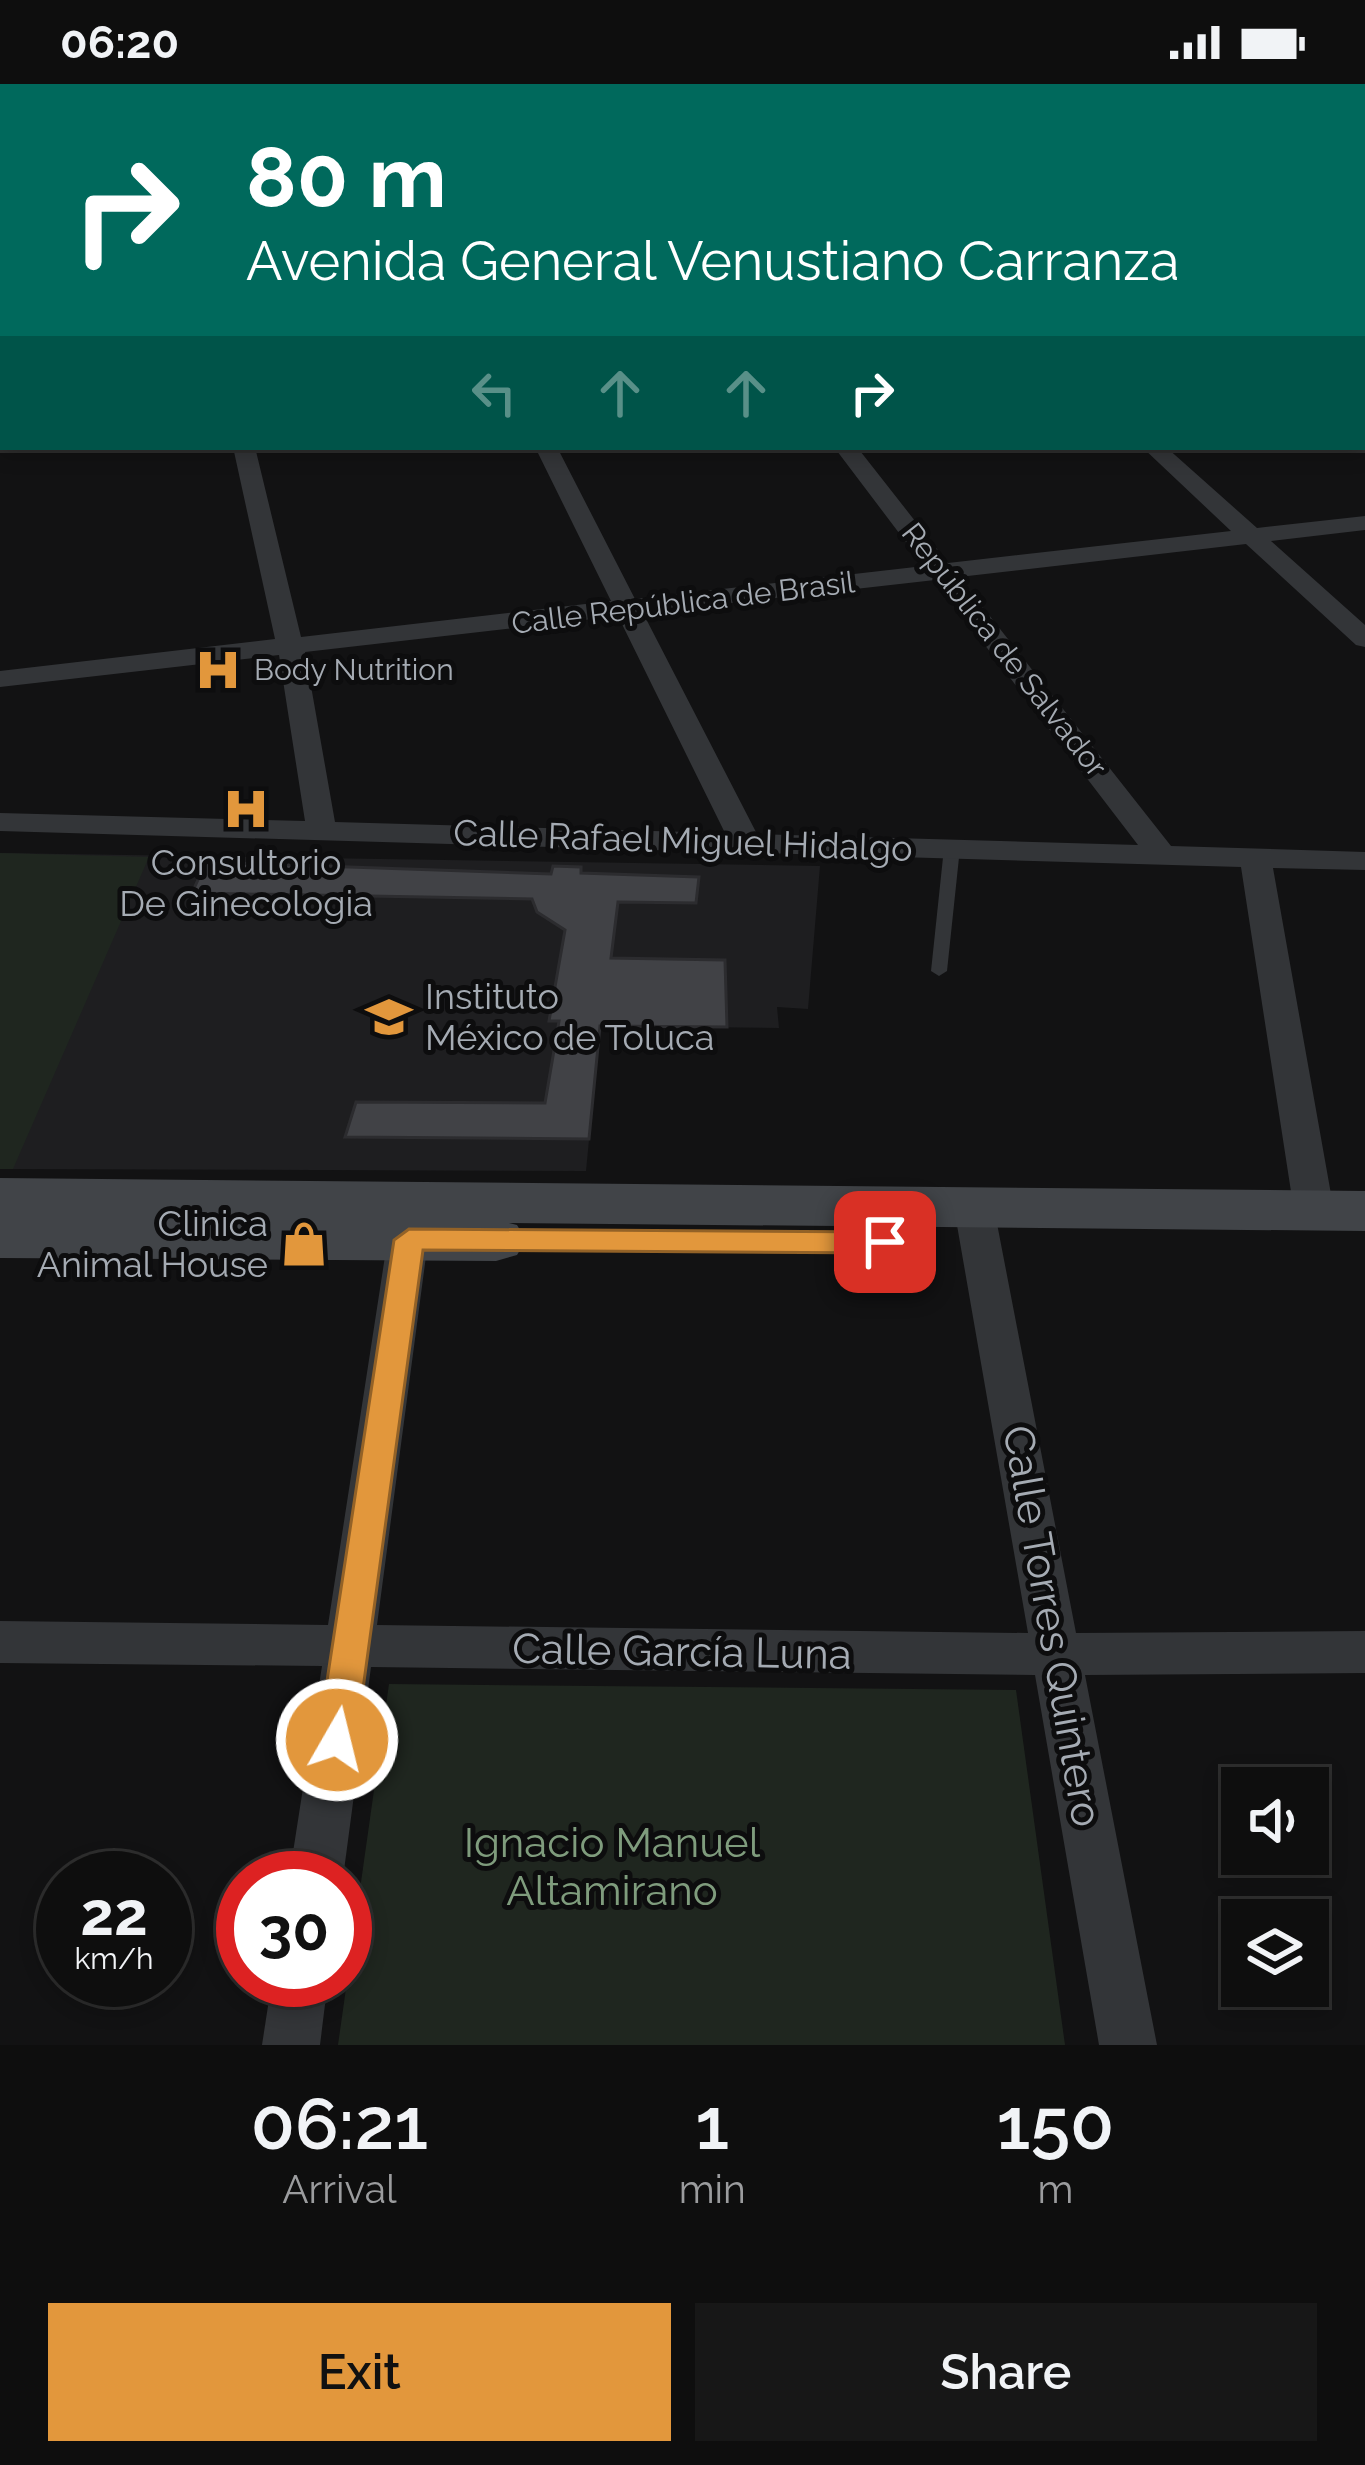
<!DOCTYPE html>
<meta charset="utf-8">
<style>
body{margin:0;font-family:Raleway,sans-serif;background:#171717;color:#f1f3f6;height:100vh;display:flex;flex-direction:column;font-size:45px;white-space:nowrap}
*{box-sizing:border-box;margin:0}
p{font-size:39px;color:#9b9c9e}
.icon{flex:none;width:66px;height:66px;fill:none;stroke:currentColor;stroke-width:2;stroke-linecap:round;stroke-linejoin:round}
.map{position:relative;height:1961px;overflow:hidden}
.sheet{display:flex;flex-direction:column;background:#0e0e0e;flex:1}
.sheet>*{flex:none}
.hud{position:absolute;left:0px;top:0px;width:1365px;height:366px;box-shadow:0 6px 18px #0003,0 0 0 3px #2e2e2e;background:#00695c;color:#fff;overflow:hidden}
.tools{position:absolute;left:1221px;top:1683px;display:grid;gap:24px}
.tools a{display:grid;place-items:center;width:108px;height:108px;border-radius:0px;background:#0e0e0e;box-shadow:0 6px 18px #0003,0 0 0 3px #2e2e2e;font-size:60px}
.speed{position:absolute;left:36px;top:1767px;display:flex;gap:24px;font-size:60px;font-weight:700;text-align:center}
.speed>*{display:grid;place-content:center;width:156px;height:156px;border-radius:50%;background:#0e0e0e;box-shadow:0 6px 18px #0003,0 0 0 3px #2e2e2e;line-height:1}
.speed small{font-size:30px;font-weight:400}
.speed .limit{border:18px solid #d22;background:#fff;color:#111}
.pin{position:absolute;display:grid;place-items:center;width:102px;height:102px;color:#fff;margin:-51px;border-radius:24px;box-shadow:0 6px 18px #0006}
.me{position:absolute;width:132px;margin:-66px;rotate:8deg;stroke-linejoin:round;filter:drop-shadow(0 0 9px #0008)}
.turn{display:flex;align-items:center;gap:42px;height:252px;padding:0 48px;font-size:54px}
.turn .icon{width:156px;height:156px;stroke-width:2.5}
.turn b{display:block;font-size:84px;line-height:102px}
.lanes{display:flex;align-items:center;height:114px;padding:0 48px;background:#0003;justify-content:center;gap:60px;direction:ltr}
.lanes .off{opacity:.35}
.eta{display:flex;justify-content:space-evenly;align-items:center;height:204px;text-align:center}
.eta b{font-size:72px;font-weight:600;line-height:84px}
.action{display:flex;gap:24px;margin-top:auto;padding:24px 48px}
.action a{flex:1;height:138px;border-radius:0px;background:#e2973c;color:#111;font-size:48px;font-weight:600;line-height:138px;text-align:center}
.action a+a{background:#171717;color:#f1f3f6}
.status{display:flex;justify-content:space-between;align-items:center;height:84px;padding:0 60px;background:#0e0e0e;direction:ltr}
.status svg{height:33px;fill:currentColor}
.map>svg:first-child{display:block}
.built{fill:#1e1e20}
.green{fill:#1f261f}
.building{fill:#414246;stroke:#2c2c2f;stroke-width:3}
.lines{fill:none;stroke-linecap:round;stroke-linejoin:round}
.service{fill:#333538;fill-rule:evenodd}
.minor{fill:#333538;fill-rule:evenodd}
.secondary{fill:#414448;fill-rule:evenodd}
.route{fill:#e2973c;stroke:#936227;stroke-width:3}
.labels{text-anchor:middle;stroke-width:10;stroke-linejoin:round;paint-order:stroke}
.far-street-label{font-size:30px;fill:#a5abb3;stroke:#0d0d0e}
.far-poi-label{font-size:30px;fill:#a5abb3;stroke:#0d0d0e;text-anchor:start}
.street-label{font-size:36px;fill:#a5abb3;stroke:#0d0d0e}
.poi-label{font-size:36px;fill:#a5abb3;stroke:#0d0d0e}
.near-street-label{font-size:42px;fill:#a5abb3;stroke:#0d0d0e}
.near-park-label{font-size:42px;fill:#7f9c7d;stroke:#0d0d0e}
</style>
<div class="status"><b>06:20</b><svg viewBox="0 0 49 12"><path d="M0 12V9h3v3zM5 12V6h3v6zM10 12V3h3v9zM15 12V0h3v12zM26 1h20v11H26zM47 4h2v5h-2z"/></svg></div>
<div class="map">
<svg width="1365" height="1961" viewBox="0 0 1365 1961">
<rect width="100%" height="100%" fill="#121213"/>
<polygon class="built" points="0,769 820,782 808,925 777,923 779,944 600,942 586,1087 0,1085"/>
<g class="green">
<polygon points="0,769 149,773 13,1085 0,1085"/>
<polygon points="389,1600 1016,1606 1065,1961 338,1961"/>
</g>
<polygon class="building" points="206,778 551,790 553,782 581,783 581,789 699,793 696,819 618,818 611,874 725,876 727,943 600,942 589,1055 345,1053 356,1018 545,1019 559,937 549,937 565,846 537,828 532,815 192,809"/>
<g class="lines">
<g class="service">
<polygon points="1362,56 1365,57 1365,63 1362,62"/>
<polygon points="952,759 960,764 947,887 939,892 931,887 944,764"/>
</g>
<g class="minor">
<polygon points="1203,0 1217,0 1219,3 1205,3"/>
<rect x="0" y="74" width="3" height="10"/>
<rect x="1362" y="82" width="3" height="10"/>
<rect x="0" y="190" width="3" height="12"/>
<rect x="1362" y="226" width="3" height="12"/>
<rect x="1362" y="296" width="3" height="14"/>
<polygon points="3,350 7,363 0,365 0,351"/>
<path d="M233 363H255L301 553 611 517 535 363H557L635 515 924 482 834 363H857L948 479 1231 447 1142 363H1166L1257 444 1365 432V446L1271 457 1365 541V563L1356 561 1246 460 959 493 1171 762 1365 768V786L1273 784 1334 1127 1328 1137H1300L1294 1127 1241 783 0 747V729L305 737 279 571 0 603V587L275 555ZM935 496 1138 761 757 750 643 529ZM618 532 725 749 335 738 305 568Z"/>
<polygon points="974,1111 988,1115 994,1124 1076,1549 1365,1547 1365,1589 1085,1591 1157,1961 1099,1961 1035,1591 371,1583 343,1794 289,1794 322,1582 0,1579 0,1537 328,1541 392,1127 398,1117 426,1117 432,1127 377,1541 1028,1549 954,1124 960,1115"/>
<polygon points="272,1896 328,1896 320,1961 262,1961"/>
</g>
<g class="secondary">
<polygon points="766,0 798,0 800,3 768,3"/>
<polygon points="1362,130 1365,131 1365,147 1362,146"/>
<polygon points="0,1094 1365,1107 1365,1147 509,1139 517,1141 526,1156 517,1171 496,1177 0,1174"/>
</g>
</g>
<polygon class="route" points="409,1145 885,1148 900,1158 885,1169 423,1166 356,1656 351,1668 337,1673 323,1668 318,1656 394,1156"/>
<defs>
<g id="hospital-bare" transform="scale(3.6)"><path d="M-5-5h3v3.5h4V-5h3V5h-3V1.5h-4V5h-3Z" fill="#e2973c" stroke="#0d0d0e" stroke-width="2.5" paint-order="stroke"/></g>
<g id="university-bare" transform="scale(3.6)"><path d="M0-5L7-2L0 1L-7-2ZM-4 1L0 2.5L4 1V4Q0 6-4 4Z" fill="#e2973c" stroke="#0d0d0e" stroke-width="2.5" paint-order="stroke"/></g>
<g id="shop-bare" transform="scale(3.6)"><path d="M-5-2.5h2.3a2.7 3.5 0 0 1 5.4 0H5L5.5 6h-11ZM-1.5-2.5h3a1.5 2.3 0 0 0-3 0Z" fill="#e2973c" stroke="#0d0d0e" stroke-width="2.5" paint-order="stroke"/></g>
</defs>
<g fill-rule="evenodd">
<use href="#hospital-bare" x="218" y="586"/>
<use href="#hospital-bare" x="246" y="725"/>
<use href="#university-bare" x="389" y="933"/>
<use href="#shop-bare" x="304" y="1160"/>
</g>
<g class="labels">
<g class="far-street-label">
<text transform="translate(683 519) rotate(-7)" y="10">Calle República de Brasil</text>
<text transform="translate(1004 566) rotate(52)" y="10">República de Salvador</text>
</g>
<g class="far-poi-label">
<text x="254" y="596">Body Nutrition</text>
</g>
<g class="street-label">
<text transform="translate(683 756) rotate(2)" y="13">Calle Rafael Miguel Hidalgo</text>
</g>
<g class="poi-label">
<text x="246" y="791">Consultorio<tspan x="246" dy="41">De Ginecologia</tspan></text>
<text x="425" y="925" text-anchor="start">Instituto<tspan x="425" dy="41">México de Toluca</tspan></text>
<text x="268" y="1152" text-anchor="end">Clinica<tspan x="268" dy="41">Animal House</tspan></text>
</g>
<g class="near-street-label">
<text transform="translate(1053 1542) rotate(80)" y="15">Calle Torres Quintero</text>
<text transform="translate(682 1567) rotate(1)" y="15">Calle García Luna</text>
</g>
<g class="near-park-label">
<text x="612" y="1773">Ignacio Manuel<tspan x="612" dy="48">Altamirano</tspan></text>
</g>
</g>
</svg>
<div class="tools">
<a><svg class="icon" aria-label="sound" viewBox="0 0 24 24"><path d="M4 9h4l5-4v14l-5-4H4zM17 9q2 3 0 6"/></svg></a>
<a><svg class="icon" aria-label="layers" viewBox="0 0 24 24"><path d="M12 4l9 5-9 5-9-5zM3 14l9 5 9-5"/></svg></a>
</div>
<div class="speed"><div>22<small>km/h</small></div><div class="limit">30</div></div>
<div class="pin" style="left:885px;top:1158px;background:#d93025"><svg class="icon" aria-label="arrive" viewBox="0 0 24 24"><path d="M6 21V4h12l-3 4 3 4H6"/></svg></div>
<svg class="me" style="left:337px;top:1656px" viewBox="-20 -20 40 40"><circle r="17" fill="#e2973c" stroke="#fff" stroke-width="3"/><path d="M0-11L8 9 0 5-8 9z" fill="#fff"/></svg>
<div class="hud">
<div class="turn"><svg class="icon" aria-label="right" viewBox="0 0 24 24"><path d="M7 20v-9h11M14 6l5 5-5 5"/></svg><div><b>80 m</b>Avenida General Venustiano Carranza</div></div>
<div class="lanes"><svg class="icon off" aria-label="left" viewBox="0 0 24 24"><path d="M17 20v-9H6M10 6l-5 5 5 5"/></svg><svg class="icon off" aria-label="ahead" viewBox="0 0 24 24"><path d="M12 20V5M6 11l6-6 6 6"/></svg><svg class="icon off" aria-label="ahead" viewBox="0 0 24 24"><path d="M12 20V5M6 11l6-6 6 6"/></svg><svg class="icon" aria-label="right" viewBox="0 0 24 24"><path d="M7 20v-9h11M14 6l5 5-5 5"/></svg></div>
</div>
</div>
<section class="sheet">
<div class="eta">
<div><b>06:21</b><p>Arrival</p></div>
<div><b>1</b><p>min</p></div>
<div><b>150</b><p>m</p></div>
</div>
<div class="action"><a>Exit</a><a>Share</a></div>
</section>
